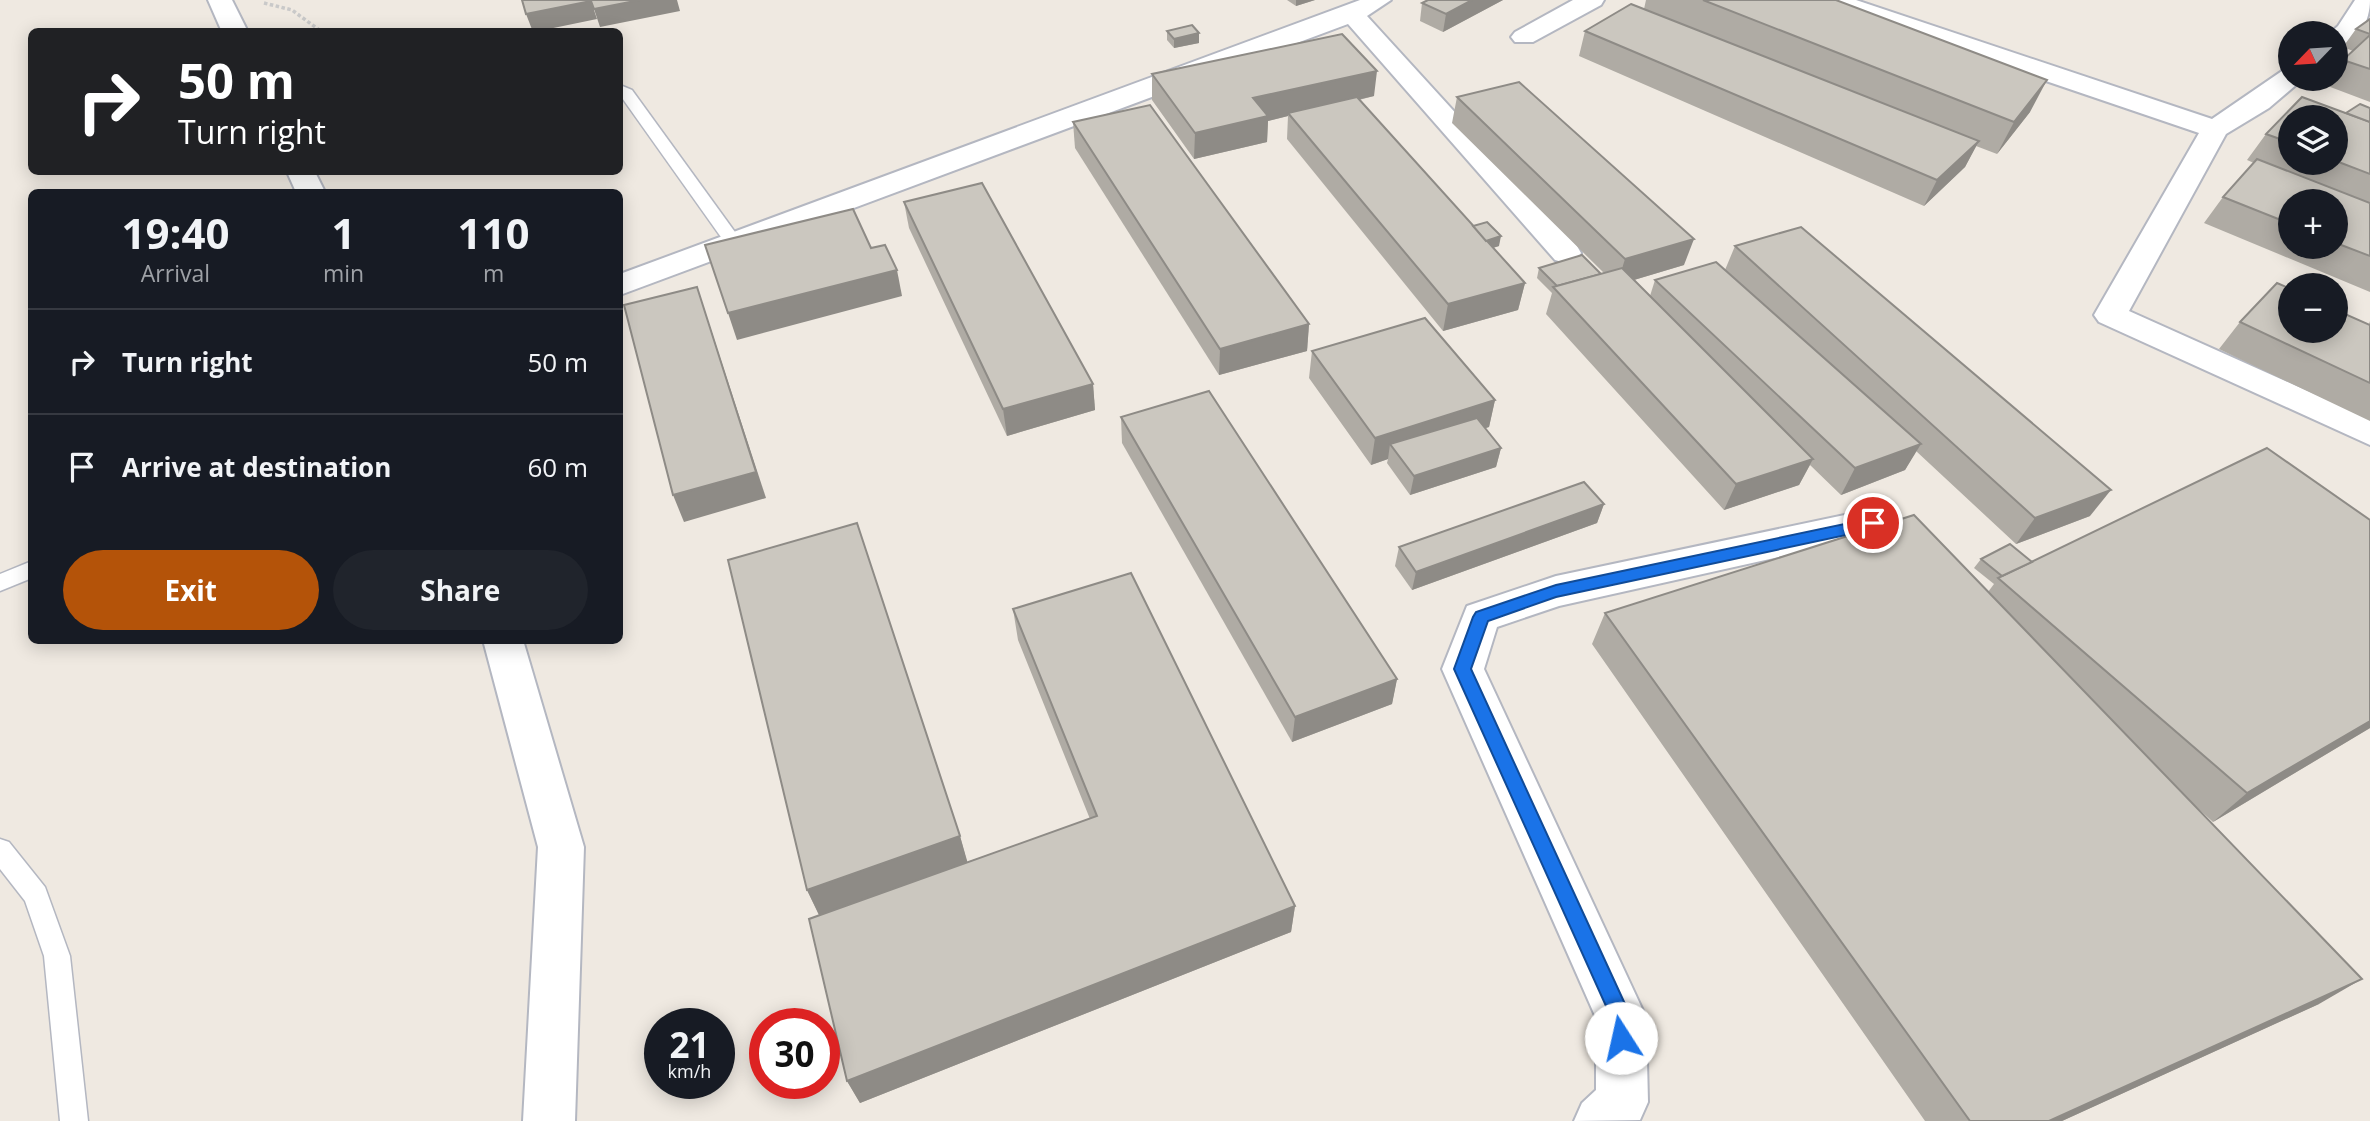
<!DOCTYPE html>
<meta charset="utf-8">
<style>
body{margin:0;font-family:"Open Sans",sans-serif;background:#20242c;color:#f1f3f6;height:100vh;display:flex;flex-direction:column;font-size:26px;white-space:nowrap}
*{box-sizing:border-box;margin:0}
p{font-size:23px;color:#9ea1a6}
.icon{flex:none;width:38px;height:38px;fill:none;stroke:currentColor;stroke-width:2;stroke-linecap:round;stroke-linejoin:round}
.map{position:relative;flex:1;overflow:hidden}
.side{position:absolute;left:28px;top:189px;width:595px;height:455px;display:flex;flex-direction:column;background:#171b24;border-radius:10px;box-shadow:0 4px 18px #0003}
.side>*{flex:none}
.top-card{position:absolute;left:28px;top:28px;width:595px;height:147px;border-radius:10px;box-shadow:0 4px 18px #0003;background:#202124;color:#fff;overflow:hidden}
.needle{width:46px;rotate:245deg}
.buttons{position:absolute;left:2278px;top:21px;display:grid;gap:14px}
.buttons a{display:grid;place-items:center;width:70px;height:70px;border-radius:50%;background:#171b24;box-shadow:0 4px 18px #0003;font-size:35px}
.speed{position:absolute;left:644px;top:1008px;display:flex;gap:14px;font-size:35px;font-weight:700;text-align:center}
.speed>*{display:grid;place-content:center;width:91px;height:91px;border-radius:50%;background:#171b24;box-shadow:0 4px 18px #0003;line-height:1}
.speed small{font-size:18px;font-weight:400}
.speed .limit{border:10px solid #d22;background:#fff;color:#111}
.pin{position:absolute;display:grid;place-items:center;width:60px;height:60px;color:#fff;margin:-30px;border:4px solid #fff;border-radius:50%;box-shadow:0 2px 7px #0007}
.me{position:absolute;width:77px;margin:-38px;rotate:350deg;stroke-linejoin:round;filter:drop-shadow(0 0 5px #0008)}
.turn{display:flex;align-items:center;gap:24px;height:147px;padding:0 35px;font-size:32px}
.turn .icon{width:91px;height:91px;stroke-width:2.5}
.turn b{display:block;font-size:49px;line-height:60px}
.eta{display:flex;justify-content:space-evenly;align-items:center;height:119px;text-align:center}
.eta b{font-size:42px;font-weight:700;line-height:49px}
.button{display:flex;gap:14px;margin-top:auto;padding:14px 35px}
.button a{flex:1;height:80px;border-radius:42px;background:#b45309;color:#fff;font-size:28px;font-weight:700;line-height:80px;text-align:center}
.button a+a{background:#20242c;color:#f1f3f6}
ul{padding:0;list-style:none}
li{display:flex;align-items:center;gap:21px;height:105px;padding:0 35px;border-top:2px solid #363941}
li div{flex:1}
li b{display:block;font-size:26px}
li em{font-style:normal}
.map>svg:first-child{display:block}
.lines{fill:none;stroke-linecap:round;stroke-linejoin:round}
.lane-casing{stroke:#b4b7c1;stroke-width:3}
.street-casing{stroke:#b4b7c1;stroke-width:4}
.path{stroke:#c9c9c9;stroke-width:3.5;stroke-dasharray:3.5 2.5;stroke-linecap:butt}
.lane{fill:#fff;fill-rule:evenodd}
.street{fill:#fff;fill-rule:evenodd}
.wall{fill:#afaba4;fill-rule:evenodd}
.shaded-wall{fill:#8e8b86}
.building{fill:#cbc7bf;stroke:#8e8b86;stroke-width:2}
.route{fill:#1a73e8;stroke:#114b97;stroke-width:2}
</style>
<div class="map">
<svg width="2370" height="1121" viewBox="0 0 2370 1121">
<rect width="100%" height="100%" fill="#efe9e1"/>
<g class="lines">
<g class="lane-casing">
<g id="lane">
<polygon points="620,85 632,90 740,239 742,243 740,247 728,247 620,95"/>
<polygon points="32,561 32,578 0,591 0,574"/>
<polygon points="0,839 9,842 45,887 70,956 88,1121 60,1121 44,956 25,901 0,869"/>
</g>
</g>
<g class="street-casing">
<g id="street">
<polygon points="208,0 232,0 248,32 222,32"/>
<polygon points="1360,0 1391,0 1367,16 1577,246 1581,253 1577,260 1566,263 1555,260 1348,24 620,295 620,274"/>
<polygon points="1573,0 1604,0 1601,5 1533,42 1515,42 1511,37 1515,32"/>
<polygon points="1819,0 1856,0 2212,119 2282,71 2291,69 2291,79 2303,79 2269,108 2226,134 2129,311 2370,419 2370,445 2099,322 2094,315 2199,133 1822,5"/>
<path d="M2355 0H2370C2370 21 2359 43 2336 49V33H2330L2338 26Z"/>
<polygon points="287,172 315,172 325,192 296,192"/>
<polygon points="1873,509 1886,513 1892,523 1886,533 1559,606 1497,627 1484,669 1646,1017 1648,1102 1640,1120 1574,1121 1582,1103 1596,1090 1596,1018 1442,669 1467,606 1556,576"/>
<polygon points="483,640 523,640 584,847 575,1121 523,1121 538,847"/>
</g>
</g>
<polyline class="path" points="264,3 292,10 322,32"/>
<use href="#lane" class="lane"/>
<use href="#street" class="street"/>
</g>
<g class="wall">
<polygon points="1287,0 1315,0 1296,6"/>
<polygon points="1428,0 1503,0 1443,32 1420,21 1422,3"/>
<polygon points="1646,0 1836,0 2030,112 1997,154 1976,146 1965,167 1924,206 1579,56 1585,31 1644,9"/>
<polygon points="2370,19 2370,102 2325,85 2329,79 2336,79 2336,69 2343,60 2353,51 2343,47 2356,29"/>
<polygon points="1167,31 1199,43 1174,48 1167,40"/>
<polygon points="1152,74 1374,96 1359,100 1473,226 1499,246 1493,248 1525,283 1518,310 1443,331 1287,139 1288,116 1268,121 1267,142 1194,159 1152,100"/>
<polygon points="1457,97 1684,265 1634,280 1650,296 1655,280 1725,270 1735,246 2090,516 2016,544 1916,451 1905,470 1841,495 1810,465 1799,485 1724,510 1546,314 1552,293 1537,278 1539,268 1601,274 1604,273 1452,123"/>
<path d="M2302 97 2346 113 2360 104 2370 108V292L2204 223 2223 197 2254 163 2247 160 2266 134ZM2291 117H2336V163H2291ZM2291 201H2336V247H2291Z"/>
<polygon points="1073,122 1309,324 1307,351 1219,375 1075,148"/>
<polygon points="904,202 1093,384 1095,410 1007,436 909,228"/>
<polygon points="2370,321 2370,421 2219,349 2240,322 2369,324"/>
<polygon points="1312,351 1495,400 1489,427 1485,428 1501,448 1496,467 1410,495 1387,463 1388,459 1371,465 1309,378"/>
<polygon points="1121,417 1397,679 1392,704 1292,742 1122,443"/>
<polygon points="1604,504 1597,523 1412,590 1395,566 1399,547"/>
<polygon points="2370,520 2370,728 2213,822 2190,801 2319,1004 2062,1121 1925,1121 1592,644 1605,613 1988,592 1994,584 1974,568 1981,559 2032,562"/>
<polygon points="1013,609 1295,906 1291,932 860,1103 847,1081 819,915 807,890 960,836 967,862 1090,819 1018,640"/>
</g>
<g class="shaded-wall">
<polygon points="640,0 677,0 680,11 600,27 594,9"/>
<polygon points="1296,0 1315,0 1296,6"/>
<polygon points="1472,0 1503,0 1443,32 1446,14"/>
<polygon points="591,1 597,19 534,32 533,32 526,14"/>
<polygon points="1199,33 1199,43 1174,48 1174,39"/>
<polygon points="1377,71 1374,96 1291,115 1288,113 1288,116 1268,121 1267,142 1194,159 1195,133 1253,98"/>
<polygon points="2047,80 2030,112 1997,154 2014,122"/>
<polygon points="1979,141 1965,167 1924,206 1937,180"/>
<polygon points="1501,236 1499,246 1475,253 1477,244"/>
<polygon points="1694,239 1684,265 1617,285 1625,259"/>
<polygon points="897,270 902,296 737,340 728,313"/>
<polygon points="1525,283 1518,310 1443,331 1448,304"/>
<polygon points="697,287 766,498 684,522 673,495"/>
<polygon points="1309,324 1307,351 1219,375 1220,349"/>
<polygon points="1093,384 1095,410 1007,436 1003,409"/>
<polygon points="1495,400 1489,427 1399,456 1390,444 1388,459 1371,465 1375,438"/>
<polygon points="1921,444 1905,470 1841,495 1855,468"/>
<polygon points="1501,448 1496,467 1410,495 1414,476"/>
<polygon points="1813,459 1799,485 1724,510 1736,484"/>
<polygon points="2111,490 2090,516 2016,544 2035,518"/>
<polygon points="1604,504 1597,523 1412,590 1416,572"/>
<polygon points="1397,679 1392,704 1292,742 1295,717"/>
<polygon points="2370,721 2370,728 2213,822 2247,793"/>
<polygon points="960,836 968,864 820,917 807,890"/>
<polygon points="1295,906 1291,932 860,1103 847,1081"/>
<polygon points="2362,979 2319,1004 2062,1121 2049,1121"/>
</g>
<g class="building">
<polygon points="522,0 640,0 594,9 591,1 526,14"/>
<polygon points="1428,0 1472,0 1446,14 1422,3"/>
<polygon points="1703,0 1836,0 2047,80 2014,122"/>
<polygon points="1631,4 1979,141 1937,180 1585,31"/>
<polygon points="2370,19 2370,34 2356,29"/>
<polygon points="1192,25 1199,33 1174,39 1167,31"/>
<polygon points="1342,34 1377,71 1253,98 1268,116 1195,133 1152,74"/>
<polygon points="2370,35 2370,69 2343,60"/>
<polygon points="1519,82 1694,239 1625,259 1457,97"/>
<polygon points="1357,97 1525,283 1448,304 1288,113"/>
<polygon points="2302,97 2370,122 2370,174 2336,161 2336,117 2291,117 2291,143 2266,134"/>
<polygon points="2360,104 2370,108 2370,122 2346,113"/>
<polygon points="1150,105 1309,324 1220,349 1073,122"/>
<polygon points="2257,159 2370,203 2370,256 2336,243 2336,201 2291,201 2291,224 2223,197"/>
<polygon points="982,183 1093,384 1003,409 904,202"/>
<polygon points="853,209 871,248 885,245 897,270 728,313 705,245"/>
<polygon points="1487,222 1501,236 1486,241 1473,226"/>
<polygon points="1801,227 2111,490 2035,518 1735,246"/>
<polygon points="1582,255 1601,274 1557,286 1539,268"/>
<polygon points="1716,262 1921,444 1855,468 1655,280"/>
<polygon points="1622,268 1813,459 1736,484 1553,287"/>
<polygon points="2277,283 2291,289 2291,331 2336,331 2336,310 2370,325 2370,383 2240,322"/>
<polygon points="697,287 756,472 673,495 624,305"/>
<polygon points="1425,318 1495,400 1375,438 1312,351"/>
<polygon points="1209,391 1397,679 1295,717 1121,417"/>
<polygon points="1477,418 1501,448 1414,476 1390,444"/>
<polygon points="2267,448 2370,520 2370,721 2247,793 1998,578"/>
<polygon points="1584,482 1604,504 1416,572 1399,547"/>
<polygon points="1914,515 2362,979 2049,1121 1970,1121 1605,613"/>
<polygon points="857,523 960,836 807,890 728,560"/>
<polygon points="2010,544 2032,562 2002,576 1981,559"/>
<polygon points="1131,573 1295,906 847,1081 809,919 1097,816 1013,609"/>
</g>
<polygon class="route" points="1873,518 1881,523 1879,528 1556,597 1488,621 1471,669 1631,1017 1629,1045 1621,1048 1614,1045 1611,1017 1454,669 1473,617 1476,612 1556,585"/>
</svg>
<div class="buttons">
<a><svg class="needle" viewBox="-14 -14 28 28"><path d="M0-13l5 13h-10z" fill="#e53935"/><path d="M0 13l5-13h-10z" fill="#9ea1a6"/></svg></a>
<a><svg class="icon" aria-label="layers" viewBox="0 0 24 24"><path d="M12 4l9 5-9 5-9-5zM3 14l9 5 9-5"/></svg></a>
<a>+</a>
<a>−</a>
</div>
<div class="speed"><div>21<small>km/h</small></div><div class="limit">30</div></div>
<div class="pin" style="left:1873px;top:523px;background:#d93025"><svg class="icon" aria-label="arrive" viewBox="0 0 24 24"><path d="M6 21V4h12l-3 4 3 4H6"/></svg></div>
<svg class="me" style="left:1621px;top:1038px" viewBox="-20 -20 40 40"><circle r="19" fill="#fff"/><path d="M0-13L10 11 0 6-10 11z" fill="#1a73e8"/></svg>
<div class="top-card">
<div class="turn"><svg class="icon" aria-label="right" viewBox="0 0 24 24"><path d="M7 20v-9h11M14 6l5 5-5 5"/></svg><div><b>50 m</b>Turn right</div></div>
</div>
<section class="side">
<div class="eta">
<div><b>19:40</b><p>Arrival</p></div>
<div><b>1</b><p>min</p></div>
<div><b>110</b><p>m</p></div>
</div>
<ul>
<li><svg class="icon" aria-label="right" viewBox="0 0 24 24"><path d="M7 20v-9h11M14 6l5 5-5 5"/></svg><div><b>Turn right</b></div><em>50 m</em></li>
<li><svg class="icon" aria-label="arrive" viewBox="0 0 24 24"><path d="M6 21V4h12l-3 4 3 4H6"/></svg><div><b>Arrive at destination</b></div><em>60 m</em></li>
</ul>
<div class="button"><a>Exit</a><a>Share</a></div>
</section>
</div>
